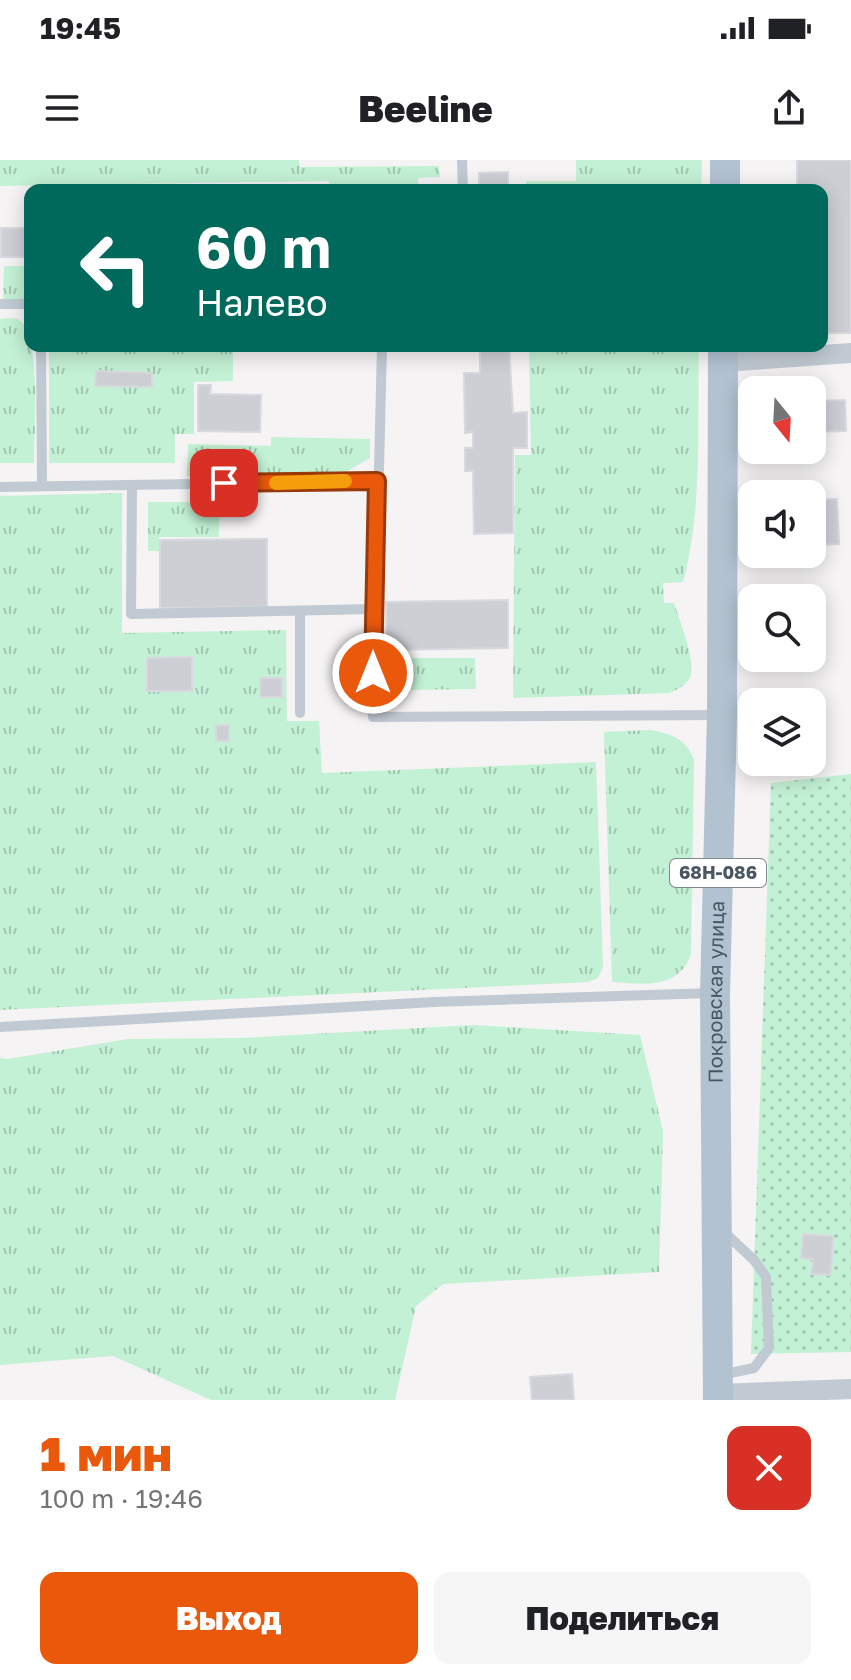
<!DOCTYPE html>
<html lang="ru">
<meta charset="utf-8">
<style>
body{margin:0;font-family:"Golos Text",sans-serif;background:#f6f6f6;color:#202124;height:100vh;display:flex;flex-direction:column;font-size:30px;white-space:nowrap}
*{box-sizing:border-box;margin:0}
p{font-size:26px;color:#757577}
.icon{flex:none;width:44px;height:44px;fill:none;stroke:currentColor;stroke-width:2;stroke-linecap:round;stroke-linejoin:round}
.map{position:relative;height:1240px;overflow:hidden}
.panel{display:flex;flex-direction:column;background:#fff;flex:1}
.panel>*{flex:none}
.top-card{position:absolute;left:24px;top:24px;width:804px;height:168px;border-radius:16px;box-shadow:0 4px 20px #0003;background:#00695c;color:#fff;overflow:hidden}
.needle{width:52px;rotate:162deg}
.fabs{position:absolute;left:738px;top:216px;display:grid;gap:16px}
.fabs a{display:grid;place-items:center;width:88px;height:88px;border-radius:16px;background:#fff;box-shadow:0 4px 20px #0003;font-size:40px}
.pin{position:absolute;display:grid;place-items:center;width:68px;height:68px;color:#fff;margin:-34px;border-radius:16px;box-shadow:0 4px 12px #0006}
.me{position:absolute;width:88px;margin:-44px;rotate:0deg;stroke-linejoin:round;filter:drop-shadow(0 0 6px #0008)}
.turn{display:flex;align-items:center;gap:28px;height:168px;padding:0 40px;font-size:36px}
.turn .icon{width:104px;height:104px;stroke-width:2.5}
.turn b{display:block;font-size:56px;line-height:68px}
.round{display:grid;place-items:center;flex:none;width:84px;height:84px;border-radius:16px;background:#f6f6f6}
.head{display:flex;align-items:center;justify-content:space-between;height:136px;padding:0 40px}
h1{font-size:48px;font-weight:800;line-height:60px;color:#ea580c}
.action{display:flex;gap:16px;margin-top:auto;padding:16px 40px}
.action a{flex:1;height:92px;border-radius:16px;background:#ea580c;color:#fff;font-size:32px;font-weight:800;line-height:92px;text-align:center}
.action a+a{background:#f6f6f6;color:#202124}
.status{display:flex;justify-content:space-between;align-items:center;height:56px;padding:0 40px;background:#fff;direction:ltr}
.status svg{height:22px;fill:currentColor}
header{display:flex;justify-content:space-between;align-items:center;height:104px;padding:0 40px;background:#fff;font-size:36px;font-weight:800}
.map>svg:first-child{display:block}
.grass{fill:url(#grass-tufts);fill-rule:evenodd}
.garden{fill:url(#garden-dots)}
.building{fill:#cdcfd5;stroke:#d7d9de;stroke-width:2}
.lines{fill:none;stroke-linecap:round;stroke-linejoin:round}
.service{stroke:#c1cad2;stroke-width:10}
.minor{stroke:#c1cad2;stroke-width:20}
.primary{stroke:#b3c2d1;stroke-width:30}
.route-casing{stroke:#983908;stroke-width:20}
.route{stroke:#ea580c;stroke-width:14}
.slow{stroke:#f59e0b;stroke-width:14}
.labels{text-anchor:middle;stroke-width:7;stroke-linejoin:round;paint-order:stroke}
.shield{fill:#fff;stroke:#808990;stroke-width:2}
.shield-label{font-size:18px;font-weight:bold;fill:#4a5661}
.street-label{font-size:20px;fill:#4a5661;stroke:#fff}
</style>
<div class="status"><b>19:45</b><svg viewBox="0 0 49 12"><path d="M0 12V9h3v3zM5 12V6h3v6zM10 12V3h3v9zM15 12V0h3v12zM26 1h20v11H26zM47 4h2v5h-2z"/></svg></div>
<header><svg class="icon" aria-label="menu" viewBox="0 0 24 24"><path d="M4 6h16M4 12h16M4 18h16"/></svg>Beeline<svg class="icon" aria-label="share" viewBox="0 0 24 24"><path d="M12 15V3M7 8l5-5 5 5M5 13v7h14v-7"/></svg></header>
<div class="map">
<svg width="851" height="1240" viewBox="0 0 851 1240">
<defs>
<pattern id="grass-tufts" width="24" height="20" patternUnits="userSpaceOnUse" patternTransform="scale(2)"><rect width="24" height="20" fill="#c3f1d5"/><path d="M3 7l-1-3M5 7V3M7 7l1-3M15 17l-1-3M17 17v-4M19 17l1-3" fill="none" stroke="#a0c6b0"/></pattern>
<pattern id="garden-dots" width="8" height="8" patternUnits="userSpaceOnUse" patternTransform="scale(2)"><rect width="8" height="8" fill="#c3f1d5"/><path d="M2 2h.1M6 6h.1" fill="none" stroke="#a0c6b0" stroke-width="1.8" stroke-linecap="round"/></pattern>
</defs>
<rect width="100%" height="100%" fill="#f5f3f3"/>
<g class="grass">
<polygon points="0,0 299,0 300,7 439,6 440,17 418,18 418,30 330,30 329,21 0,26"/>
<polygon points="576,0 702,0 701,30 526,30 526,21 576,21"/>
<polygon points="4,106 30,106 30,141 3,140"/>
<path d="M0 159C6 159 14 157 19 160 42 173 34 277 34 303H0Z"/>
<path d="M49 186H233V221L194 222V274H175V303H49ZM96 211 152 213V227L96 226Z"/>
<path d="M529 186H699C697 261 703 350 683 422L663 423 664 443H674C679 459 697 503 690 518 685 526 677 530 669 533L513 538 515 295H531Z"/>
<polygon points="271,277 370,279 370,298 346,312 322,318 187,316 188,284 271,286"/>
<path d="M122 333V473L286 470 287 561H319L322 613 596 602 603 807 598 818 588 822 0 850V336ZM148 498H192V531H148Z"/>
<polygon points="148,342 219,342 219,377 159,377 159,391 148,391"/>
<polygon points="405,498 475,498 476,529 406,530"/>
<path d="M651 570C671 574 687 579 694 600L691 794C679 830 642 824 612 822L604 572Z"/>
<polygon points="473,865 640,875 663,971 659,1112 443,1124 416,1146 395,1240 211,1240 113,1196 0,1205 0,898 8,899 128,879 241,878"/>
</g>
<polygon class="garden" points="851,614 851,1192 751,1194 771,623"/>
<g class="building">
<polygon points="797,0 851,0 851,173 822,173 822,30 797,30"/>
<polygon points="508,12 508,30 479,30 479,13"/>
<rect x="1" y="68" width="29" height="29"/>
<polygon points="480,186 509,186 513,253 527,252 527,288 513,288 513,373 474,374 473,311 465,311 465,288 473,288 473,272 465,273 464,213 480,213"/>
<polygon points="96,211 152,213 152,227 95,226"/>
<polygon points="198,225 211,225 210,234 261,235 260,272 198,271"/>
<polygon points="845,240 846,271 812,272 812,241"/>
<polygon points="837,339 839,384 812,385 812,340"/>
<polygon points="267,379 267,447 160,448 160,380"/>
<polygon points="508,440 508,488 387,490 386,442"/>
<polygon points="192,497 192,531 147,531 147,498"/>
<rect x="260" y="518" width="22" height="19"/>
<rect x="216" y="565" width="13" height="16"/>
<polygon points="803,1074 833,1076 831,1115 811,1114 813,1099 801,1098"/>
<polygon points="572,1214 574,1240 532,1240 530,1217"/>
</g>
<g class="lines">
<g class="service">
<polyline points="462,0 463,30"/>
<polyline points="0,144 30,144"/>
<polyline points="41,186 42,326"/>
<polyline points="382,186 373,557 720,555"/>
<polyline points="132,325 131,454 374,449"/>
<polyline points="0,327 377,321"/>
<polyline points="300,553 300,451"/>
<polyline points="0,867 434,842 713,833"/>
<polyline points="721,1215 754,1208 769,1188 766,1117 754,1100 724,1072"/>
</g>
<g class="minor">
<polyline points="723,202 851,193"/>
<polyline points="718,1234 851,1229"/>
</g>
<g class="primary">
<polyline points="725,30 725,0"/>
<path id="s1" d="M718 1240 715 833 722 555 723 186"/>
</g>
</g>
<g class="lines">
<g class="route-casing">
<polyline id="route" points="224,323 377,321 373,513"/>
</g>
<use href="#route" class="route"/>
<polyline class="slow" points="276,323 345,321"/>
</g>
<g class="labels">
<rect class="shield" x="670" y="699" width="96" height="28" rx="6"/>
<g class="shield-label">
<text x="718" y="719">68Н-086</text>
</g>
<g class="street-label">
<text dy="7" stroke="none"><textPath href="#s1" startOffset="408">Покровская улица</textPath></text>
</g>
</g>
</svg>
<div class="fabs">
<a><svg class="needle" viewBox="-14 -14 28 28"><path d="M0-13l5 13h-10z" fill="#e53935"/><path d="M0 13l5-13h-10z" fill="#757577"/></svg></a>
<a><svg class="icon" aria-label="sound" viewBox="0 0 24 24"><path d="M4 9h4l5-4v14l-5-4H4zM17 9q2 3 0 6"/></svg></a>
<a><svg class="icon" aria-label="search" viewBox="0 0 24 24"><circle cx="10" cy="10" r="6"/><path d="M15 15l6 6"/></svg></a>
<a><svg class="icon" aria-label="layers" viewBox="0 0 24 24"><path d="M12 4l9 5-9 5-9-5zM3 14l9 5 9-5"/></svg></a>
</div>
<div class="pin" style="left:224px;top:323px;background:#d93025"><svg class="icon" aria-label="arrive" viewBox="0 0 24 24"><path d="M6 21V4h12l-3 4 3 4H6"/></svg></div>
<svg class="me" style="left:373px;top:513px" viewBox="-20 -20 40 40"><circle r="17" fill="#ea580c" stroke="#fff" stroke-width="3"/><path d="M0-11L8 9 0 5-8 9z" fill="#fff"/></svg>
<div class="top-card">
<div class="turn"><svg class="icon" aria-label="left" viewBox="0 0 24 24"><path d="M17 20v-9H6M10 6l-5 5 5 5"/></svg><div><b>60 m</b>Налево</div></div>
</div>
</div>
<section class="panel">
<div class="head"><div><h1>1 мин</h1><p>100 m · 19:46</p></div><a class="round" style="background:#d93025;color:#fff"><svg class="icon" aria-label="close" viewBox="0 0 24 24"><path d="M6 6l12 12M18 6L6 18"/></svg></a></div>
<div class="action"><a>Выход</a><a>Поделиться</a></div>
</section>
